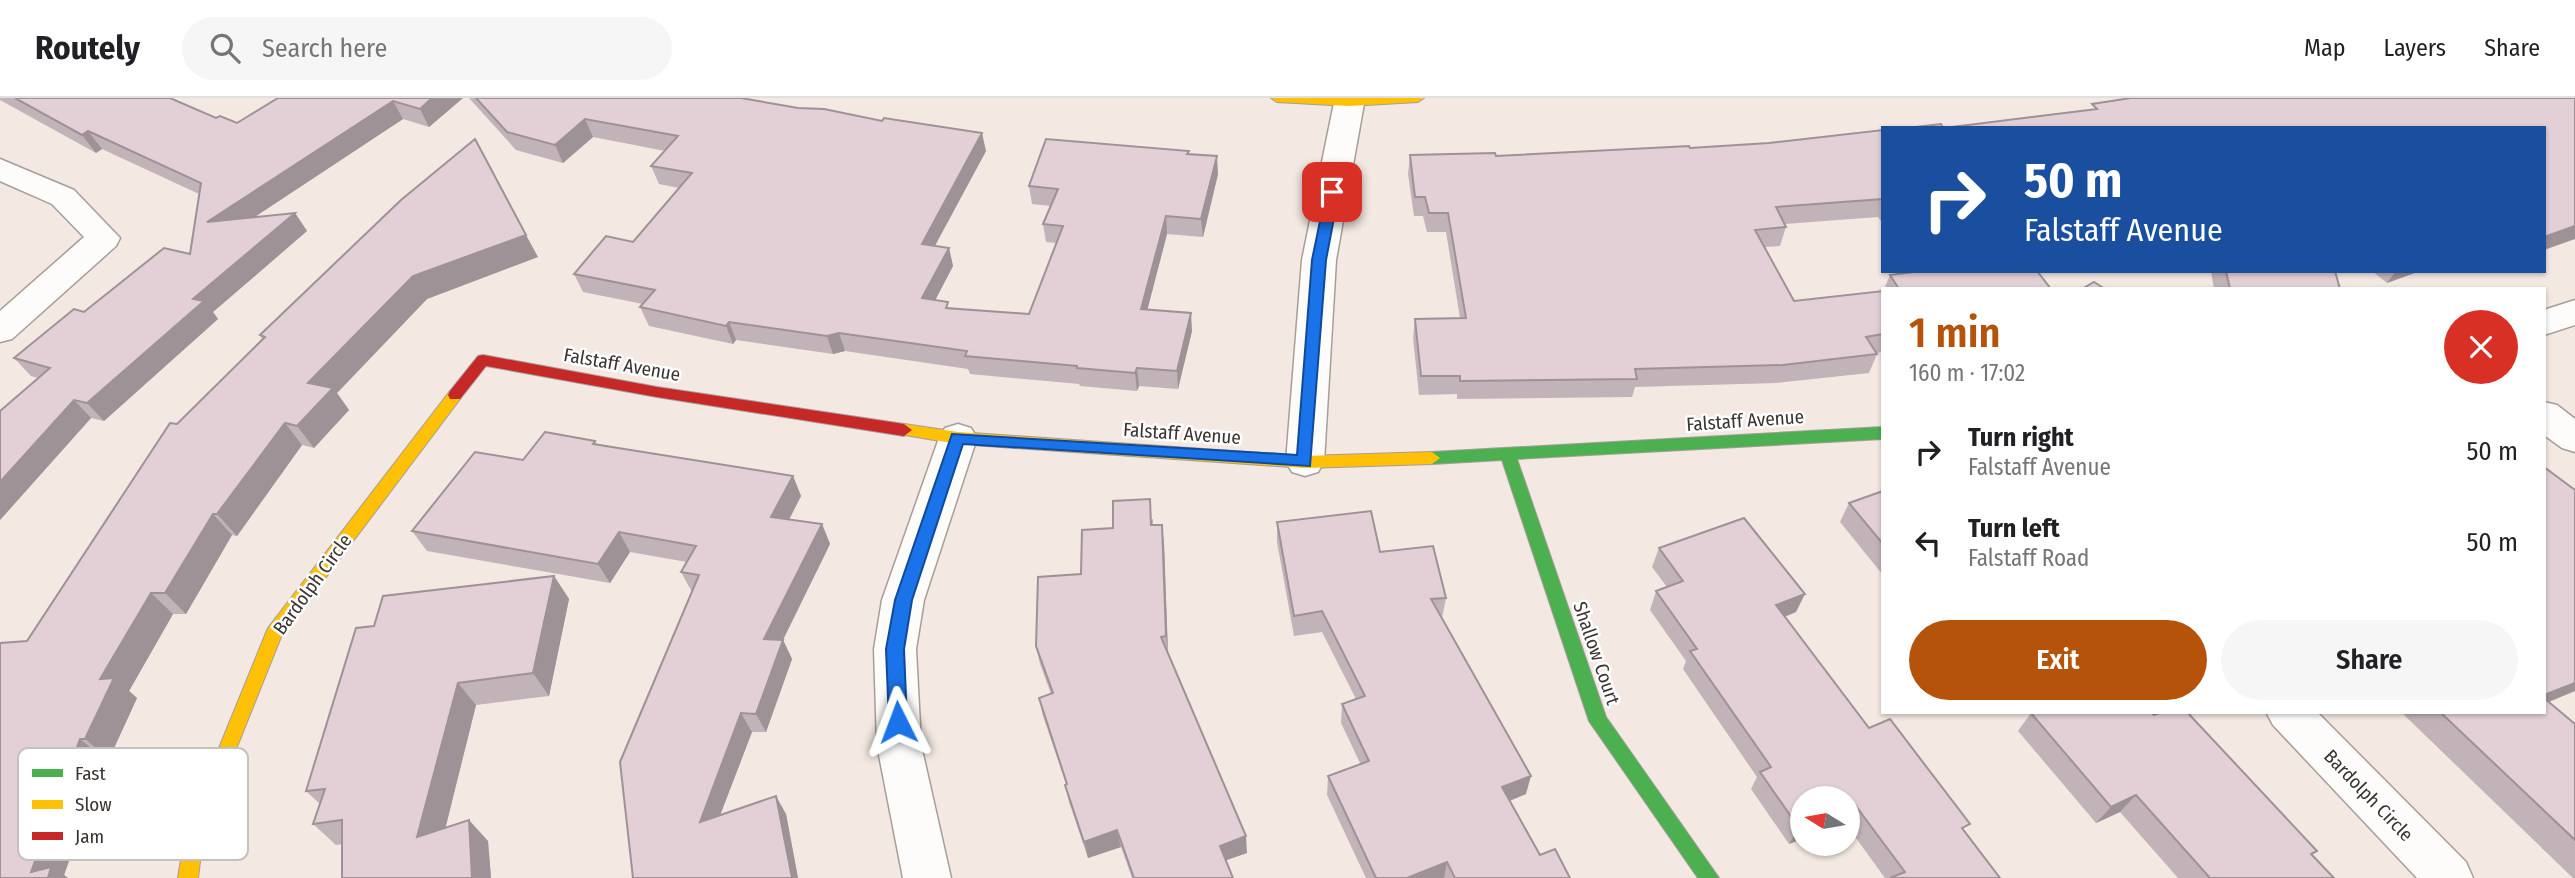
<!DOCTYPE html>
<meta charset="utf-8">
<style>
body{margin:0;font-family:"Fira Sans Condensed",sans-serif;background:#f6f6f6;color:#202124;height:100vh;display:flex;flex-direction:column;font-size:26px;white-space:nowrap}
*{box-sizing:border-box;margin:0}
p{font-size:23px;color:#757577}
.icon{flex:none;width:38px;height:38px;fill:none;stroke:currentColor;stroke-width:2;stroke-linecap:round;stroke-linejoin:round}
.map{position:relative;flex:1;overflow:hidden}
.details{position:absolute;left:1881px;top:189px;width:665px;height:427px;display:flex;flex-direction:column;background:#fff;border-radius:0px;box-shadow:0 2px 5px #0004}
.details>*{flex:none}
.banner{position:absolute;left:1881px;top:28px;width:665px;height:147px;border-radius:0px;box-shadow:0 2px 5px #0004;background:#1a4fa0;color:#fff;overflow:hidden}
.needle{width:46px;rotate:281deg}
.tools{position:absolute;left:1790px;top:688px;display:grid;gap:14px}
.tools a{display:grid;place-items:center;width:70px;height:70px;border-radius:50%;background:#fff;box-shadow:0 2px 5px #0004;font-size:35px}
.pin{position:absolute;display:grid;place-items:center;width:60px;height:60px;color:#fff;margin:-30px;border-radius:14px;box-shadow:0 4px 10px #0006}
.me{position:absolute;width:77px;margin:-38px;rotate:357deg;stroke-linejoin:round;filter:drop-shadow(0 0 5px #0008)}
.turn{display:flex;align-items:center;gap:24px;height:147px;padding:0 28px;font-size:32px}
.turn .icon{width:91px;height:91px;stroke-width:2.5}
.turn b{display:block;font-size:49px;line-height:60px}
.round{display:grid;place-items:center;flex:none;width:74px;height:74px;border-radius:37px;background:#f6f6f6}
.overview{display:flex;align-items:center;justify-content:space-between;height:119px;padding:0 28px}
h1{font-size:42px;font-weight:600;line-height:52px;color:#b45309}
.primary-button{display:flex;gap:14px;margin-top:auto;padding:14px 28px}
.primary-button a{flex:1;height:80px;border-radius:42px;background:#b45309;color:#fff;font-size:28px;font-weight:600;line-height:80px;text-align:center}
.primary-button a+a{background:#f6f6f6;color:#202124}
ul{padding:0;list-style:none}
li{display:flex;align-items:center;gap:21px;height:91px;padding:0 28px}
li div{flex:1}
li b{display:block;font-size:26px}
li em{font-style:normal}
header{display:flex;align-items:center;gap:42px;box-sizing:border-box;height:98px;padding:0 35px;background:#fff;border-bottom:2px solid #e0e0e0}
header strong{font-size:33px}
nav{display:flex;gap:38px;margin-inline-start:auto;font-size:24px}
.search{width:490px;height:63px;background:#f6f6f6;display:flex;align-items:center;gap:18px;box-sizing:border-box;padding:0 24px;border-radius:38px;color:#757577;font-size:26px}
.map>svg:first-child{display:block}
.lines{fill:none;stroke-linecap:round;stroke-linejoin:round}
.street-casing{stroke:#a69e99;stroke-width:3}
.fast-casing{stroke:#a69e99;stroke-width:2}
.slow-casing{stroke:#a69e99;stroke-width:2}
.jam-casing{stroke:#a69e99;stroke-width:2}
.street{fill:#fdfcfb;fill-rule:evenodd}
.fast{fill:#4caf50;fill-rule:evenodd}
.slow{fill:#ffc107;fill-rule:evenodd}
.jam{fill:#c62828;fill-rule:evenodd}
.wall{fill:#c2b3b8}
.shaded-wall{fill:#9e9296}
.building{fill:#e2d0d6;stroke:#9e9296;stroke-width:2}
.route{fill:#1a73e8;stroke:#114b97;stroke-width:2}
.labels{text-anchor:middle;stroke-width:5;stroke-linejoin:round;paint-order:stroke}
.street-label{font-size:19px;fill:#3a332f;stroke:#fff}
.key{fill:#fff;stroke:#c4c2c1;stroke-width:2}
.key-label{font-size:19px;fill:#3a332f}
</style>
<header>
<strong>Routely</strong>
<div class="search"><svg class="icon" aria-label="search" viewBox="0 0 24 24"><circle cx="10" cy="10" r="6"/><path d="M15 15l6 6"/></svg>Search here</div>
<nav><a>Map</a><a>Layers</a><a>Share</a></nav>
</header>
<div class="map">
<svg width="2575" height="780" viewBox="0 0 2575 780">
<rect width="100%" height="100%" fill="#f3e8e2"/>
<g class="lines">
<g class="street-casing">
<g id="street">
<polygon points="1335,0 1365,0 1336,162 1324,364 1318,374 1305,378 1292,374 1286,364 1302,162"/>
<polygon points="0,61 74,92 120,140 116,148 12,241 0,244 0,213 84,139 52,106 0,83"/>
<polygon points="2575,202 2575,227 2544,237 2544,212"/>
<polygon points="2544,304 2557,307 2575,321 2575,354 2562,350 2544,337"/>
<polygon points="958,326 971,330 977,340 924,502 916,551 921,647 951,780 903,780 877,647 874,551 882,502 939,340 945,330"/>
<polygon points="2266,614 2317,614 2466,764 2473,780 2417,780 2273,627"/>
</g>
</g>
<g class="fast-casing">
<polygon id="fast" points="1883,329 1883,341 1517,361 1606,619 1719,780 1698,780 1589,623 1502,362 1432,366 1424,360 1432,354"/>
</g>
<g class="slow-casing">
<g id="slow">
<polygon points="1271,0 1424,0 1418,4 1349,8 1277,4"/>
<polygon points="455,292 462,297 460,301 281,539 204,731 198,780 178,780 186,731 268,530 450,293"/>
<polygon points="904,326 958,334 1305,358 1432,354 1440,360 1432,366 1305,370 958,346 899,336 896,332"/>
</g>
</g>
<g class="jam-casing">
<polygon id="jam" points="483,257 657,289 904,326 912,332 904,338 657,299 486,268 460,301 450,301 448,297 450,293 478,258"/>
</g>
<use href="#street" class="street"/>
<use href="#fast" class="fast"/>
<use href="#slow" class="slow"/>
<use href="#jam" class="jam"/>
</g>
<g class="wall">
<polygon points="0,0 170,0 216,20 237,25 278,0 463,0 429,29 403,21 254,119 295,115 307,133 213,214 218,221 104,323 91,320 0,422 0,313 38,280 31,278 14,260 84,214 190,156 199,96 102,51 96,55 0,2"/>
<polygon points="469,0 741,0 986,53 935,148 949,150 953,168 935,202 950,210 1029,216 1056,145 1046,144 1043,126 1051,108 1032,106 1029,88 1189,53 1189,56 1218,76 1203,139 1167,136 1147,211 1192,233 1178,291 1139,288 1137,293 1080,288 1079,286 970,276 968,271 845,253 833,256 736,242 733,246 649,228 640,209 643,206 583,194 574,176 633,144 679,90 659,86 651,68 665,53 593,39 563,65 516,52"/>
<polygon points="1883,32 1883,126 1878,119 1785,126 1786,129 1780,148 1765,149 1794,203 1883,193 1883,254 1876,255 1877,256 1869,275 1776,285 1635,289 1632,299 1457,301 1457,296 1419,297 1413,240 1415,221 1460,220 1446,134 1427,134 1423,118 1414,118 1408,76 1410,57 1496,58 1690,50 1769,45"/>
<polygon points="538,159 427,201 337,295 349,312 314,350 302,347 237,438 232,437 186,516 173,516 129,593 137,600 109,661 105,661 64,777 68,780 0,780 27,543 177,326 262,241 260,237"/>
<polygon points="1916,173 2037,173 2051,191 1884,191 1890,177 1916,174"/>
<polygon points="2211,173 2335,173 2340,191 2214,191"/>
<polygon points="2372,173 2420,173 2387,185"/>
<polygon points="595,343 597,346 793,378 801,398 789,422 822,426 830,446 783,542 792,561 766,634 752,634 720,717 786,716 798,780 633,780 692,494 681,474 687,464 630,454 610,485 427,453 412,433 523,362"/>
<polygon points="1883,393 1883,477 1840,424 1849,405"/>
<polygon points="1153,421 1153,427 1162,427 1164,446 1168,555 1247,755 1226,762 1233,780 1132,780 1121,749 1088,760 1069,704 1065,687 1066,686 1043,618 1039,600 1051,596 1040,566 1036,548 1081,476 1113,430"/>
<polygon points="1277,424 1380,454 1446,500 1442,520 1526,696 1510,703 1540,757 1570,780 1366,780 1327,697 1328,678 1361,667 1341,625 1342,606 1356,601 1322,534 1294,538 1277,444"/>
<polygon points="1659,450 1796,514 1785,519 1869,630 1965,733 2000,780 1885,780 1848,729 1848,700 1802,700 1802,741 1789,746 1751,691 1757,679 1683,571 1686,563 1650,512 1656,493 1667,489 1652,469"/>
<polygon points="554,478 569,501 549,598 476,607 445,730 488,743 491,780 342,780 342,746 336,747 313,726 320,706 306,693 374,528"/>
<polygon points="2549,604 2575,626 2575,780 2573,780 2401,614 2544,614"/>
<polygon points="2031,615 2317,753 2312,757 2334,780 2178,780 2120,714 2096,725 2018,633"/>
</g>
<g class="shaded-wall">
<polygon points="432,0 463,0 429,29 420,11"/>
<polygon points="393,3 403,21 220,142 207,124"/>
<polygon points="585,21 593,39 563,65 555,47"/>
<polygon points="88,33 102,51 96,55 82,37"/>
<polygon points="982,35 986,53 926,164 922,146"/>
<polygon points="1217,58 1218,76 1203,139 1201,121"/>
<polygon points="295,115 307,133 213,214 218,221 104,323 87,305 193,201"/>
<polygon points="1166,118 1167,136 1143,229 1141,211"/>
<polygon points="2575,128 2575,141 2544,152 2544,139"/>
<polygon points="526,137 538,159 427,201 337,295 349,312 314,350 297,328 308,285 413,178"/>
<polygon points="949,150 953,168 927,218 922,200"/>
<polygon points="2396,173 2420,173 2387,185"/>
<polygon points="1191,215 1192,233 1178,291 1177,273"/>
<polygon points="729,224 736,242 733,246 726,228"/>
<polygon points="839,235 845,253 833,256 827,238"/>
<polygon points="1137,270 1139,288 1137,293 1135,275"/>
<polygon points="74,302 91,320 0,422 0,384"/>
<polygon points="285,325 302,347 237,438 217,416"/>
<polygon points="793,378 801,398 780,439 771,419"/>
<polygon points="213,416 232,437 186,516 165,495"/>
<polygon points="822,426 830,446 774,560 764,541"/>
<polygon points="1162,427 1164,446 1168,556 1166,538"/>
<polygon points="619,434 630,454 610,485 598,466"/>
<polygon points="554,478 569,501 549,598 533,575"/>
<polygon points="151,495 173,516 129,593 137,600 109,661 85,641 100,581"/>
<polygon points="1805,496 1796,514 1767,525 1776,507"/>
<polygon points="783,542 792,561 766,634 756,616"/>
<polygon points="458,585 476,607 438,760 417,739"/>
<polygon points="2575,585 2575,593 2544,606 2544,597"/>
<polygon points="741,615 752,634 711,741 700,724"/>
<polygon points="80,641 105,661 64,777 68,780 41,780 31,774"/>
<polygon points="1531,678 1526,696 1498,707 1502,689"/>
<polygon points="2136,697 2120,714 2096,725 2111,709"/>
<polygon points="776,698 786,716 798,780 792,780"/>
<polygon points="1855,707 1848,718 1848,710"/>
<polygon points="469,722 488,743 491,780 472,780"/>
<polygon points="1802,728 1802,741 1789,746 1799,730"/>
<polygon points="1117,732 1121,749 1088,760 1084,744"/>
<polygon points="1246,738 1247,755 1221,764 1220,748"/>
<polygon points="1447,764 1444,780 1407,780"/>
</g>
<g class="building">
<polygon points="15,0 170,0 216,20 220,18 237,25 278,0 432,0 420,11 393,3 207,124 295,115 193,201 204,203 87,305 74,302 0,384 0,313 50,270 14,260 74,211 84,214 164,150 190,156 201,85 88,33 82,37"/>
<polygon points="476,0 741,0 798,10 824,11 882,23 884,20 982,35 922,146 949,150 922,200 948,204 946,210 1029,216 1063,128 1043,126 1058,91 1029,88 1046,41 1189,53 1187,56 1217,58 1201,121 1166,118 1141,211 1191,215 1177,273 1137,270 1135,275 1077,270 1077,268 965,258 967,253 839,235 827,238 729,224 726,228 640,209 655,192 574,176 606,138 633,144 692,75 651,68 678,38 585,21 555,47 507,34"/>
<polygon points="2131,0 2575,0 2575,128 2544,139 2544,30 1944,30 2097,11 2092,6"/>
<polygon points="1941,26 1943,30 1907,30"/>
<polygon points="1883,32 1883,101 1776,109 1786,129 1755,132 1794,203 1883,193 1883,236 1866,239 1877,256 1783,267 1635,271 1637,281 1460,283 1460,278 1421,278 1415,221 1466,220 1448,115 1429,115 1425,99 1415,99 1410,57 1495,55 1496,58 1689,48 1690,50 1769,45"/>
<polygon points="475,41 526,137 413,178 308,285 333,290 297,328 285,325 217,416 213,416 165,495 151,495 100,581 114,580 85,641 80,641 31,774 51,769 48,780 0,780 0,545 27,543 170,325 177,326 265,239 260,237 401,102"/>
<polygon points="1922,173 2037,173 2051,191 1899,191 1890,177"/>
<polygon points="2226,173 2335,173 2340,191 2230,191"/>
<polygon points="2094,184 2105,191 2082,191"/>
<polygon points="545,334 595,343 593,346 793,378 771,419 822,426 764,541 783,542 756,616 741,615 700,724 776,698 792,780 633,780 620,664 699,477 681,474 696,448 619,434 598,466 412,433 475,354 523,362"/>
<polygon points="2544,369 2575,392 2575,585 2544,597"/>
<polygon points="1883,393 1883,446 1849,405"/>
<polygon points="1150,401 1151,427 1162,427 1166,538 1161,539 1246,738 1220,748 1233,780 1134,780 1117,732 1084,744 1065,687 1067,686 1039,600 1053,595 1036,548 1038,479 1081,476 1082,432 1113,430 1113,403"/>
<polygon points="1371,413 1380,454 1433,448 1446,500 1431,501 1531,678 1502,689 1540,757 1555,751 1570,780 1455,780 1447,764 1407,780 1376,780 1328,678 1369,663 1342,606 1365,598 1322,513 1294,518 1277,424"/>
<polygon points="1744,420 1805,496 1776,507 1869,630 1890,621 1970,726 1962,730 2000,780 1890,780 1905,774 1855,707 1848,710 1848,700 1802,700 1802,728 1799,730 1760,674 1771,669 1690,553 1697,551 1656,493 1683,483 1659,450"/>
<polygon points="554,478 533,575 458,585 417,739 469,722 472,780 342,780 342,722 313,726 325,691 306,693 356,530 374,528 383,498"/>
<polygon points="2544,600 2575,626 2575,742 2440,614 2544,614"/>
<polygon points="2033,614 2151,614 2154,617 2161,614 2187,614 2317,753 2311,756 2334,780 2210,780 2136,697 2111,709 2031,615"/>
</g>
<polygon class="route" points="1332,89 1339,94 1326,162 1310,368 963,346 912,502 904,551 907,624 904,629 898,632 892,629 889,624 886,551 895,502 952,336 1297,357 1312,162 1326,94"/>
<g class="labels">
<g class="street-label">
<text transform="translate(622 266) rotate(10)" y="7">Falstaff Avenue</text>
<text transform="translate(1745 322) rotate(-4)" y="7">Falstaff Avenue</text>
<text transform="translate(1182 335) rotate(4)" y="7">Falstaff Avenue</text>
<text transform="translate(312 486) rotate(-54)" y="7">Bardolph Circle</text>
<text transform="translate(1597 555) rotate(71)" y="7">Shallow Court</text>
<text transform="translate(2369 697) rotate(46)" y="7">Bardolph Circle</text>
</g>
</g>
<rect x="18" y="650" width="230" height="112" rx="10" class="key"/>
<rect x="32" y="671" width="31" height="8" fill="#4caf50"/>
<rect x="32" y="702" width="31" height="9" fill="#ffc107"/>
<rect x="32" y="734" width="31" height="8" fill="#c62828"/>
<g class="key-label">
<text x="75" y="682">Fast</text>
<text x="75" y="713">Slow</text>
<text x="75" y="745">Jam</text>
</g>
</svg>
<div class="tools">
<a><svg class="needle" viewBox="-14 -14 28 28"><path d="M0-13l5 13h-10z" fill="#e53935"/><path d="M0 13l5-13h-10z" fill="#757577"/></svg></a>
</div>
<div class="pin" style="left:1332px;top:94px;background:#d93025"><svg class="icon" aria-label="arrive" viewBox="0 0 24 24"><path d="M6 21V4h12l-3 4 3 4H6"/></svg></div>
<svg class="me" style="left:898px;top:624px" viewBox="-20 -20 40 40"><path d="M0-17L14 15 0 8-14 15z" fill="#1a73e8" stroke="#fff" stroke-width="4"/></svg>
<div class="banner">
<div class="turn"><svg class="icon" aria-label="right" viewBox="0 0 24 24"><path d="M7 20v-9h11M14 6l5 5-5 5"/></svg><div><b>50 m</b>Falstaff Avenue</div></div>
</div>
<section class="details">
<div class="overview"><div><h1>1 min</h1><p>160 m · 17:02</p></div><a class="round" style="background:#d93025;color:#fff"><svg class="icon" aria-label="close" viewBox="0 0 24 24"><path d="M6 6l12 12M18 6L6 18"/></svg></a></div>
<ul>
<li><svg class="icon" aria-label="right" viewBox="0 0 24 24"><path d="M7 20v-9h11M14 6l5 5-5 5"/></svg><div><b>Turn right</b><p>Falstaff Avenue</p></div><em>50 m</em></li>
<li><svg class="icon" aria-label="left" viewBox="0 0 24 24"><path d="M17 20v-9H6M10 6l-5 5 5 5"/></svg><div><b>Turn left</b><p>Falstaff Road</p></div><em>50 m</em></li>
</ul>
<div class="primary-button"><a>Exit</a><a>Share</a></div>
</section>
</div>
